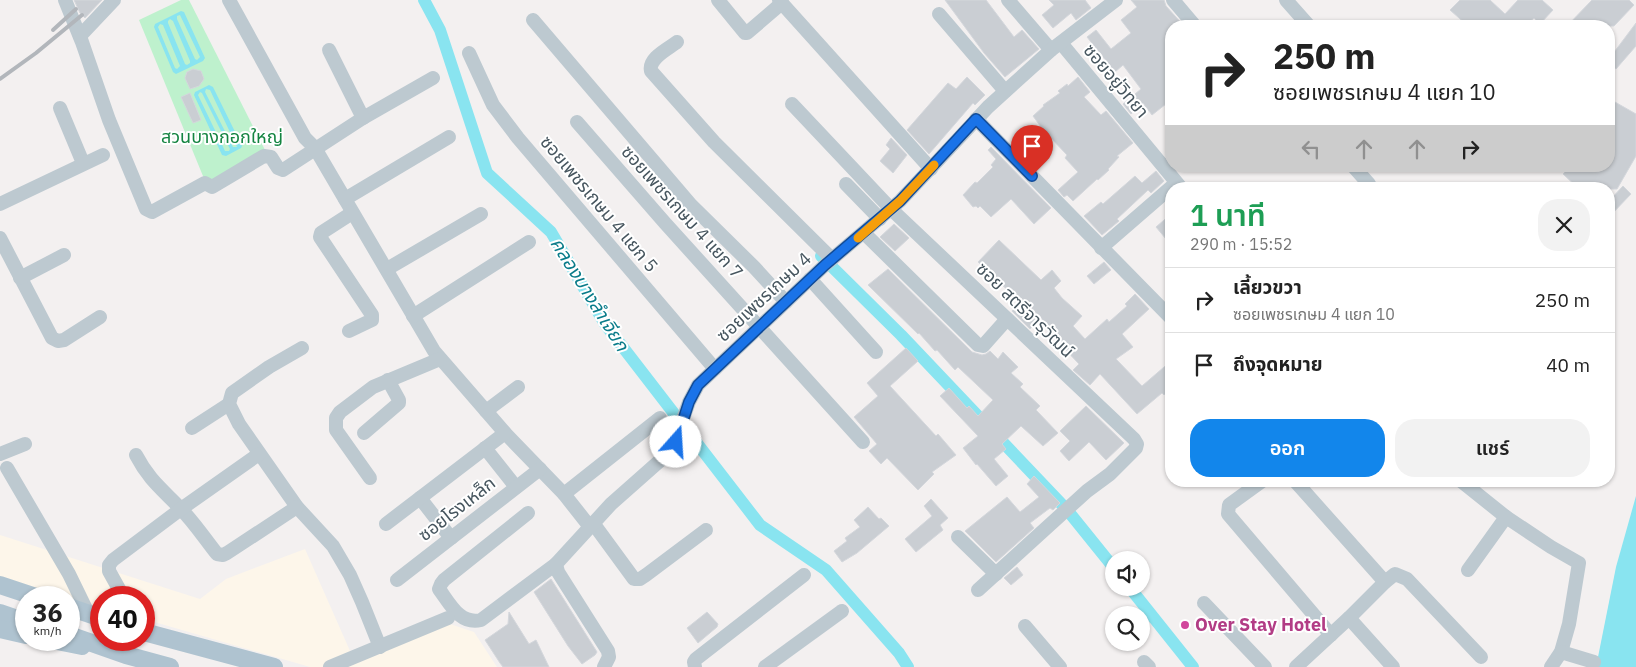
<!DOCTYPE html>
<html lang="th">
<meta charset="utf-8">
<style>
body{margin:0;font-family:"IBM Plex Sans","Noto Sans Thai",sans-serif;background:#f2f2f2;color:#222;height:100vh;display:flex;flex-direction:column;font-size:19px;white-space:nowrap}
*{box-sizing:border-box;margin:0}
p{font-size:16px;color:#767676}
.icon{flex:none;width:28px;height:28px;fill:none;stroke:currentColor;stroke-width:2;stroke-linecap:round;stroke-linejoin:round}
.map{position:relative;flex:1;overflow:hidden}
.sheet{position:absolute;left:1165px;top:182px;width:450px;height:305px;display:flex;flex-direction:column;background:#fff;border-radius:20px;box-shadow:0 1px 4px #0004}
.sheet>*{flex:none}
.banner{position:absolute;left:1165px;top:20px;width:450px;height:152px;border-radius:20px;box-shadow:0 1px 4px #0004;background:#fff;color:#222;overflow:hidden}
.fabs{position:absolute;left:1105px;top:551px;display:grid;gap:10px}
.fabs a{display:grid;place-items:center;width:45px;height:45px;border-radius:50%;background:#fff;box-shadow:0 1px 4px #0004;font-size:25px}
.speed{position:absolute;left:15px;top:586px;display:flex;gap:10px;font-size:25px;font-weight:700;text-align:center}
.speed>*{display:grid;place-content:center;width:65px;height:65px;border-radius:50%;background:#fff;box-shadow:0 1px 4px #0004;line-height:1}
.speed small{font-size:12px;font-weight:400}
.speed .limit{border:8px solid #d22;background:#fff;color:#111}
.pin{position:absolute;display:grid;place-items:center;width:42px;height:42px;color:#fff;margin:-51px -21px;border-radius:50% 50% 50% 0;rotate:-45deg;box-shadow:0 0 5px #0007}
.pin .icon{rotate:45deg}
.me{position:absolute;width:55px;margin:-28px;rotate:19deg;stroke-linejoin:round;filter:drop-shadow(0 0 4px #0008)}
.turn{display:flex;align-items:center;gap:18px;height:105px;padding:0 25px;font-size:22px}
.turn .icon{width:65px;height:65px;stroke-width:2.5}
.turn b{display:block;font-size:35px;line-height:42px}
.lanes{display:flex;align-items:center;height:48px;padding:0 25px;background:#0003;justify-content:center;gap:25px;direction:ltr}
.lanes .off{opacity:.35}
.round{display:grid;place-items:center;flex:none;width:52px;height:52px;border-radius:20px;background:#f2f2f2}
.headline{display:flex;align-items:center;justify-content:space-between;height:85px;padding:0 25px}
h1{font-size:30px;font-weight:600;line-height:38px;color:#1e9e55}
.cta{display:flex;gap:10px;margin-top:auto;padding:10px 25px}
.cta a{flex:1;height:58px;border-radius:20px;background:#1286eb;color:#fff;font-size:20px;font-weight:600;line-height:58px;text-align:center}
.cta a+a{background:#f2f2f2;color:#222}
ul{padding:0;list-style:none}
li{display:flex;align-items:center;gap:15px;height:65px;padding:0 25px;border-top:1px solid #e0e0e0}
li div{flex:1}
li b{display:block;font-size:19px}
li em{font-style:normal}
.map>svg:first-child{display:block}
.commercial{fill:#fdf6ea}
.green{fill:#bef1cd}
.water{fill:#89e4f0;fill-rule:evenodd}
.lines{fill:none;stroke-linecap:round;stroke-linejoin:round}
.canal{stroke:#89e4f0;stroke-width:12}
.building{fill:#caced3;stroke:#d4d7dc}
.minor{stroke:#bdc9d0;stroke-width:14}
.major{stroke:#afc3d0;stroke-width:18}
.rail{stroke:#b2b6bb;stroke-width:4}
.route-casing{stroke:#114b97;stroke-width:12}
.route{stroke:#1a73e8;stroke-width:9}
.slow{stroke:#f59e0b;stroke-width:9}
.hotel-dot{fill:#d1479c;stroke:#fff;stroke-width:2}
.labels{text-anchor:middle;stroke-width:4;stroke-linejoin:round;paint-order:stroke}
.street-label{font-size:18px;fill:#47565f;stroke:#fff}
.park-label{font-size:18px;fill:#148441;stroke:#fff}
.hotel-label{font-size:18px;font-weight:bold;fill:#b23c85;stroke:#fff;text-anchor:start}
.water-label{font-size:19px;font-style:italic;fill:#0a7c8a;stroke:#fff}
</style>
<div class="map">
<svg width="1636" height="667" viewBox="0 0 1636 667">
<rect width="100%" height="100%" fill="#f3f0f0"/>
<polygon class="commercial" points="0,535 200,599 226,579 305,549 354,660 447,623 474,632 497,667 310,667 144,619 144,598 101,598 101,607 0,577"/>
<polygon class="green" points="181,0 189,0 266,152 213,184 205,181 139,20"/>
<g class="water">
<path d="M181 11 184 12 205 58 203 61 176 74 173 72 154 27 155 24ZM180 15 200 57 197 60 195 59 177 19V16ZM170 19 173 21 190 61V63L187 65 185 64 168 23V21ZM160 24 163 25 180 66 177 69 175 68 158 27Z"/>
<path d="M209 85 213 87 242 146 241 148 226 156 222 155 194 95 195 92ZM206 89 210 90 237 147H233L205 92ZM200 92 202 93 230 149 229 151H225L198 95Z"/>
<polygon points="1636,496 1636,667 1596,667 1616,567"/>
</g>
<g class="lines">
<g class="canal">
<polyline points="424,0 440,30 487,173 551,232 605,324 760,525 826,570 899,653 908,667"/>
<polyline points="821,256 901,335 1068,511 1114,568"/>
<polyline points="1130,588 1193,667"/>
</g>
</g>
<g class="building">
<polygon points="74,0 102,0 85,18 80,13"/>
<polygon points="945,0 986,0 1014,37 1022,30 1039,49 1005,77 984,53"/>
<polygon points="1049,0 1085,0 1091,8 1076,20 1071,13 1053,28 1042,15 1054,5"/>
<polygon points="1131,0 1164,0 1166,6 1184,26 1171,26 1171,100 1152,115 1143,103 1131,114 1123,104 1141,89 1123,65 1115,72 1087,37 1096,30 1111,49 1131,33 1121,20 1137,7"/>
<polygon points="1460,0 1490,0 1505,14 1518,0 1542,0 1553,10 1540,24 1534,18 1525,26 1468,26 1450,10"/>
<polygon points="1592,0 1629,0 1634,5 1614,26 1567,26"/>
<polygon points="1636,23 1636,46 1616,69 1609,63 1609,59"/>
<polygon points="193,69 201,71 204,79 199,86 190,89 185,78 187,72"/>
<polygon points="967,77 985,95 975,105 973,103 929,154 907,130 948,83 956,89"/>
<polygon points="1078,77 1090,92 1084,97 1101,115 1106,111 1133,143 1117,156 1119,157 1108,169 1109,170 1098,180 1097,179 1073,201 1067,195 1064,197 1058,190 1078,172 1065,158 1067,155 1050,137 1026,152 1028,155 1026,157 1017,148 1041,127 1033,116 1044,106 1043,105 1060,93 1058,91 1067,84 1068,86"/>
<polygon points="190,93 201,120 193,123 181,97"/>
<polygon points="1615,102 1636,114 1636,156 1617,189 1579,189 1563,174 1566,171 1560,166 1609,166 1609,113"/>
<polygon points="891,138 907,155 893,173 880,161 890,149 886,145"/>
<polygon points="991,147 1051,208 1034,224 1011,199 991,217 980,206 978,208 976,206 973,207 963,195 975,182 977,183 993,167 991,165 996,159 988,150"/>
<polygon points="1156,171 1164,181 1151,193 1148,190 1117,219 1119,221 1102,235 1084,216 1101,202 1103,204 1135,176 1142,183"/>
<polygon points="1623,186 1631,194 1609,217 1609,201"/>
<polygon points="1171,214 1171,245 1156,227"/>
<polygon points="894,224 909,238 895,251 880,237"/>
<polygon points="999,240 1041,280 1052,270 1061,281 1054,288 1062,298 1082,316 1073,326 1085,339 1107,319 1109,322 1127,306 1125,304 1135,294 1149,309 1122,334 1133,347 1116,359 1142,386 1171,361 1171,388 1164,395 1162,393 1137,414 1100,374 1090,385 1073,370 1079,364 1060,344 1062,342 1041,318 1030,329 1012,311 1020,302 978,262"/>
<polygon points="1104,262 1111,270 1094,284 1087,276"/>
<polygon points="888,269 972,352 982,355 986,354 990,351 998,359 1003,352 1018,367 1011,373 1023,384 1020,387 1040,406 1036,410 1058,433 1043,446 1021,426 1002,444 1006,449 994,459 1008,476 996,486 977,464 976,465 963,448 978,436 940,396 949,388 967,408 969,406 978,416 993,400 958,367 955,370 937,350 935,351 919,333 918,334 868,285"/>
<polygon points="906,348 918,361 890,386 936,436 938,434 956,455 932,472 934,474 918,490 887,458 881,464 869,451 877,444 854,417 878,396 867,383"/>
<polygon points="1086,406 1124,443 1106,460 1089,442 1069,461 1060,451 1070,441 1060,431"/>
<polygon points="1034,476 1060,503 1053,510 1050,508 1030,523 1034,528 996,562 965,531 1007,497 1020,512 1039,497 1027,484"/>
<polygon points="931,499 948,518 940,525 943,530 916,552 905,539 932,516 924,506"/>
<polygon points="868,507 879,519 881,518 889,526 857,553 842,562 834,551 847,541 845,538 860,527 854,520"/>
<polygon points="1017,567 1023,575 1011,585 1004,578"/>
<polygon points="551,579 597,652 595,655 582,664 568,646 534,592"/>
<polygon points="509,612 529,644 536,640 549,667 503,667 500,663 485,640 508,624"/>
<polygon points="707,612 718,624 717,627 698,643 687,628"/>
</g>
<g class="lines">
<g class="minor">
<polyline points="65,0 82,42 109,120 146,209 152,212 205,183 212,187 264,156 271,157 278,168 283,170 363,118 433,78"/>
<polyline points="229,0 305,138 315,148 434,351 505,433 564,494 590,527"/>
<polyline points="718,0 745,33 747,33 782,3"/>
<polyline points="779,0 931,169"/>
<polyline points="1008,0 1051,50"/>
<polyline points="1173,0 1195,26"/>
<polyline points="1286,0 1309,26"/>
<polyline points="939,14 1005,91"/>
<polyline points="533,20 691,205 754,267 786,302"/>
<polyline points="80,36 114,0"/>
<path d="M677 42C668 49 648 58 651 71L714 142 832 259"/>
<polyline points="1061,43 1182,189"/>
<polyline points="329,50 363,118"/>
<polyline points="469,53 493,105 518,138 715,369"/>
<polyline points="792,104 891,209 1134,439 1137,444 1136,448 1110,474 1087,491 978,590"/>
<polyline points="60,108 83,163"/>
<polyline points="976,119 1171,318"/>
<polyline points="577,122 665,223 863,442"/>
<polyline points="1353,166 1369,184"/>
<polyline points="846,184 880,219"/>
<polyline points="345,199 449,137"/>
<polyline points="0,204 103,155"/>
<polyline points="864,233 978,345 983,346 1007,319"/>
<polyline points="0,238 52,338 58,341 64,340 100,317"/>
<polyline points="1101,248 1176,183"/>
<polyline points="387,269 481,214"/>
<polyline points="20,278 64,255"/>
<polyline points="810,279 876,352"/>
<polyline points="413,316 529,242"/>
<polyline points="349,331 372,320 372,315 320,237 321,233 352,213"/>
<polyline points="302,348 269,367 232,393 229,404 239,424 297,507 333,546 350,575 362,602 380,647"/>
<polyline points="486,411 518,387"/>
<polyline points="192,428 229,404"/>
<polyline points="364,433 399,403 399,400 388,380"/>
<polyline points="485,448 516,487"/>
<polyline points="0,454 25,444"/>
<path d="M136 455C149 480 162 489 180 508 194 522 205 539 217 554L223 555 227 553 297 507"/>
<polyline points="7,468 69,574 88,613"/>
<polyline points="370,478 336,430 336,418 340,412 373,387 440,359"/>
<polyline points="1262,481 1229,505 1228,514 1331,635"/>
<polyline points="1295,481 1385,582"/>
<polyline points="1461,481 1506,517 1551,547 1579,563 1569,624 1561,652 1551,667"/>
<polyline points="564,494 660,418"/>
<polyline points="420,498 451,538"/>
<path d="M528 513 444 580 441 584 439 589C450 604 460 625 481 620L556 564"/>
<polyline points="593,523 634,579 640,579 646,575 706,530"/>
<polyline points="386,524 505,433"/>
<polyline points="958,537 996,574"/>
<polyline points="1468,570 1506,517"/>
<polyline points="397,580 540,469"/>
<polyline points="124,598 109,571 109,565 113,560 181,509 259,454"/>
<polyline points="1204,603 1265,667"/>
<polyline points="1349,618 1393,667"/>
<polyline points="1025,626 1060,667"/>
<polyline points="1561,652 1594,662"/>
<polyline points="1144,662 1149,667"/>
<polyline points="330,667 448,618"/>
<polyline points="604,667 609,657 608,651 558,572 556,564 611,504 672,450 689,402 698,385 825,265 900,201 988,107 1051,50 1116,0"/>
<polyline points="695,667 694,662 696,659 804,575"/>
<polyline points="765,667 842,611"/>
<polyline points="1296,667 1349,618 1385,582 1395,574 1407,579 1481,657"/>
</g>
<g class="major">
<polyline points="0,585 39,598"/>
<polyline points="69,607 101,618"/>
<polyline points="0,613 26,622"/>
<polyline points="0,629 26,635"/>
<polyline points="144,632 274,667"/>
<polyline points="69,635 126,655 170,667"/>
<polyline points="52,640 82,646"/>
</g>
<g class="rail">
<polyline points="53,30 76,9"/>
<polyline points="0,79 36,53 82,15"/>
</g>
</g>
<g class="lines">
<g class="route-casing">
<polyline id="route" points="676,442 689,402 698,385 825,265 900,201 976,119 1032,176"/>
</g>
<use href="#route" class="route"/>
<polyline class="slow" points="858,238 900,201 934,165"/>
</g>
<circle class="hotel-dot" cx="1185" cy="625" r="5"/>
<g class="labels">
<g class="street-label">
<text transform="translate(1116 81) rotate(50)" y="6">ซอยอยู่วิทยา</text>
<text transform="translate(599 204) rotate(50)" y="6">ซอยเพชรเกษม 4 แยก 5</text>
<text transform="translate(682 212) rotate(48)" y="6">ซอยเพชรเกษม 4 แยก 7</text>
<text transform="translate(764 297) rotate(-43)" y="6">ซอยเพชรเกษม 4</text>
<text transform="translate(1025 310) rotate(44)" y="6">ซอย สตรีจารุวัฒน์</text>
<text transform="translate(457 509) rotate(-38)" y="6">ซอยโรงเหล็ก</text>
</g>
<g class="park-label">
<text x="222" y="143">สวนบางกอกใหญ่</text>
</g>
<g class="hotel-label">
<text x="1195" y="631">Over Stay Hotel</text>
</g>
<g class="water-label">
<text transform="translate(590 294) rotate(58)" y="7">คลองบางลำเจียก</text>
</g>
</g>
</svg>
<div class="fabs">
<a><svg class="icon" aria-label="sound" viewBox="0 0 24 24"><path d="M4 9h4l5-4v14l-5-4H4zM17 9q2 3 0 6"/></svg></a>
<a><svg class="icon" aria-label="search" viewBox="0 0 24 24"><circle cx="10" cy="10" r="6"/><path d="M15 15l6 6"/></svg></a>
</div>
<div class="speed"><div>36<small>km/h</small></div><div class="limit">40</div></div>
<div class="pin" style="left:1032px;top:176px;background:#d93025"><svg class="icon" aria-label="arrive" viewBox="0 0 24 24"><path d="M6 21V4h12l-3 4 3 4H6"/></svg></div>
<svg class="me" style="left:676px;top:442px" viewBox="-20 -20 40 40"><circle r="19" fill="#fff"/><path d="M0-13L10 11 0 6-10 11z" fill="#1a73e8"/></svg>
<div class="banner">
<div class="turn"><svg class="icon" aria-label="right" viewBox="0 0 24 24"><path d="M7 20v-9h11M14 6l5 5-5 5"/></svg><div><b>250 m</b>ซอยเพชรเกษม 4 แยก 10</div></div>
<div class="lanes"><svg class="icon off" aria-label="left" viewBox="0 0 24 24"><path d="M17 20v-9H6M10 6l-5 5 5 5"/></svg><svg class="icon off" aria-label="ahead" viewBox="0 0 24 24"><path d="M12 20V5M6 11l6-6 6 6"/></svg><svg class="icon off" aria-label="ahead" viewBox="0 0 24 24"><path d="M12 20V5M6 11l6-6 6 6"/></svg><svg class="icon" aria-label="right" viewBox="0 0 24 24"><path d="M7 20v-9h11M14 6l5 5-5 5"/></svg></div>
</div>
<section class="sheet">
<div class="headline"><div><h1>1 นาที</h1><p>290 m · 15:52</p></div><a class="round"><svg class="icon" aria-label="close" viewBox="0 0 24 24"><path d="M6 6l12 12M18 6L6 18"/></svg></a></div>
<ul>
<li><svg class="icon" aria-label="right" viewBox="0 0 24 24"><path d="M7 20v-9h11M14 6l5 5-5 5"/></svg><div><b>เลี้ยวขวา</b><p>ซอยเพชรเกษม 4 แยก 10</p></div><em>250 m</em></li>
<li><svg class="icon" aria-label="arrive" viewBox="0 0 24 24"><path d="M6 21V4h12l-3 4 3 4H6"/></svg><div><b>ถึงจุดหมาย</b></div><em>40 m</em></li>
</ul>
<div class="cta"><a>ออก</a><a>แชร์</a></div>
</section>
</div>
